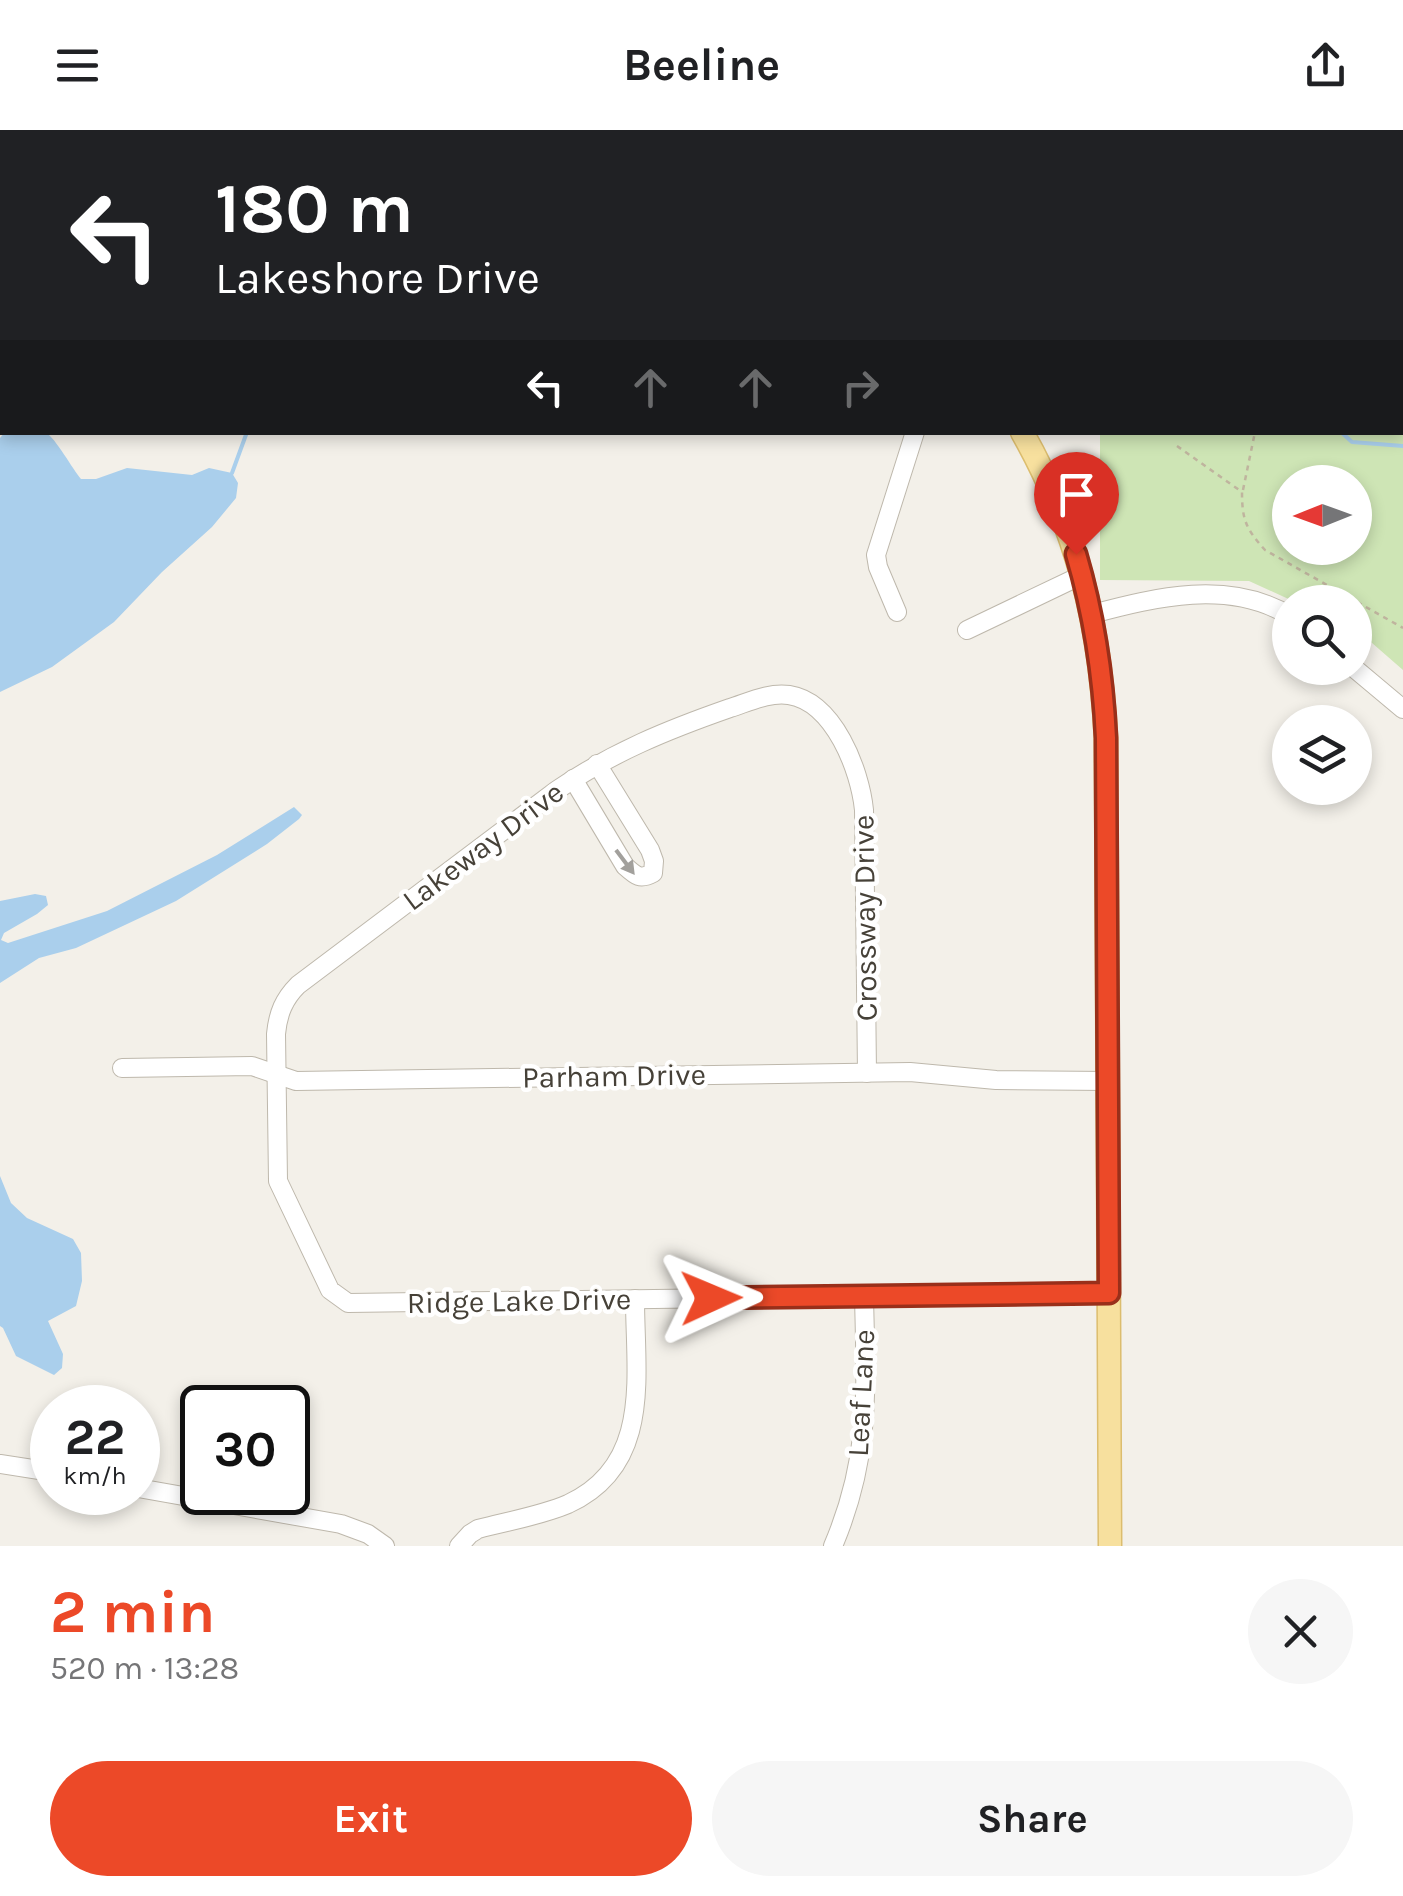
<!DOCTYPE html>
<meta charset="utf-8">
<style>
body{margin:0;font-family:Karla,sans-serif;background:#f6f6f6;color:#202124;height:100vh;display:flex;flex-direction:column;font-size:38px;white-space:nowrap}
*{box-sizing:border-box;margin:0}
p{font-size:32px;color:#757577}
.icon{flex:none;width:55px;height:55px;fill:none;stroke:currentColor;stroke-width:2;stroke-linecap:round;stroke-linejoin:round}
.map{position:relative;height:1416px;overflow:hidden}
.details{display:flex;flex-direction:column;background:#fff;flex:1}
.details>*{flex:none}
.hud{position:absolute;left:0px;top:0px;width:1405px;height:305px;box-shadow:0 5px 15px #0003;background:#202124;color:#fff;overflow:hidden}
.needle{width:65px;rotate:269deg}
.buttons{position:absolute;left:1272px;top:335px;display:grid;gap:20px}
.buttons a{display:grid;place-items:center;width:100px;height:100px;border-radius:50%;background:#fff;box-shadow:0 5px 15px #0003;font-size:50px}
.speed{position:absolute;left:30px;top:1255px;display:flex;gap:20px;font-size:50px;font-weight:700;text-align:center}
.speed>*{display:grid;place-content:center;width:130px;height:130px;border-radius:50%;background:#fff;box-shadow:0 5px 15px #0003;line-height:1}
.speed small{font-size:25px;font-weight:400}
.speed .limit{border:5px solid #111;border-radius:15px;background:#fff;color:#111}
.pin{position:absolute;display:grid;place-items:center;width:85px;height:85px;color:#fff;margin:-102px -42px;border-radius:50% 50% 50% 0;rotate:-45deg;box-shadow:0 0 10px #0007}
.pin .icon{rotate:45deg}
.me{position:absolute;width:110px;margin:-55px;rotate:89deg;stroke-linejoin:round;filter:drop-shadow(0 0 8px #0008)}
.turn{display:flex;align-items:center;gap:35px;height:210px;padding:0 50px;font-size:45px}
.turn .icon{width:130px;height:130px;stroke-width:2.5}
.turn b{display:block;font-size:70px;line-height:85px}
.lanes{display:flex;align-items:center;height:95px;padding:0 50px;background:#0003;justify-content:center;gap:50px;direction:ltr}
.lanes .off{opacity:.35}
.round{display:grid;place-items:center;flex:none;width:105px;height:105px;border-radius:52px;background:#f6f6f6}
.summary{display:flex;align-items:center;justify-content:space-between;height:170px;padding:0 50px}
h1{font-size:60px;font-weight:700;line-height:75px;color:#ec4928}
.button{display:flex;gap:20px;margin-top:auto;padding:20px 50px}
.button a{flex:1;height:115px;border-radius:60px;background:#ec4928;color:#fff;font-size:40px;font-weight:700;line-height:115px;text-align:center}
.button a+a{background:#f6f6f6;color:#202124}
header{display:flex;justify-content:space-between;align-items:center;height:130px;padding:0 50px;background:#fff;font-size:45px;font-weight:700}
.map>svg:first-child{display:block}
.green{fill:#cee5b5;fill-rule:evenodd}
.water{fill:#aacfec}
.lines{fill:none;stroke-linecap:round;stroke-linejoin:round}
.stream{stroke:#aacfec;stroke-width:4}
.minor-casing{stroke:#beb8ac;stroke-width:20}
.major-casing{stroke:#dcbd6e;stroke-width:25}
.path{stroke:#bfb49e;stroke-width:2.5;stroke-dasharray:5 5;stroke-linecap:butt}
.minor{stroke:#fff;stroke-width:18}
.major{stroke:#f7e09e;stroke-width:22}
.oneway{fill:#a2a09c}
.route-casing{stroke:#992f1a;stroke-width:25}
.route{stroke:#ec4928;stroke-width:18}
.labels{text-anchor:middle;stroke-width:9;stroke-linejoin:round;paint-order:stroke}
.street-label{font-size:30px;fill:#464138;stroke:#fff}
</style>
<header><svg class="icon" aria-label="menu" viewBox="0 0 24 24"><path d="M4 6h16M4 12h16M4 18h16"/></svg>Beeline<svg class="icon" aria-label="share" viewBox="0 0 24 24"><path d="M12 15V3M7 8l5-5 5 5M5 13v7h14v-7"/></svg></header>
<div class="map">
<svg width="1403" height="1416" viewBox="0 0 1403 1416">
<rect width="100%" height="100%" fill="#f3f0e9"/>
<path class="green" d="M1099 0H1403V540L1364 506 1355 501V472H1295L1249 451 1100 450V303L1402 302V2H1099ZM1290 352H1355V418H1290Z"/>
<g class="water">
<path d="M5 302C17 302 35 299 46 303 55 307 73 340 81 349H96L127 338 192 345 209 338 232 343 238 353 236 368 212 397 162 442 114 492 52 537 0 562V308Z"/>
<polygon points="294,677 302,685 299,689 267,714 176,771 76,818 39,828 0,853 0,771 35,764 46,766 48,775 37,784 4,803 1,810 8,813 107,781 217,725"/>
<polygon points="0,1046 11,1073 27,1088 73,1109 81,1123 82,1151 76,1176 48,1191 63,1224 62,1238 54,1245 16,1226 3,1198 0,1196"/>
</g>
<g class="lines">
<g class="stream">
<polyline points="495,2 498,0"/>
<polyline points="964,2 966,0"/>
<polyline points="1341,302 1352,312 1403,316"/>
<polyline points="232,343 247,302"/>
</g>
<g class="minor-casing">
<g id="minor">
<polyline points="18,2 19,0"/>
<polyline points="480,2 483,0"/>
<polyline points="0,50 2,45"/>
<polyline points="0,164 2,165"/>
<polyline points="897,482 878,437 876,425 915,302"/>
<path d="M1092 484C1156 467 1229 449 1290 486"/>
<polyline points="967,500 1082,445"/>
<polyline points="1354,538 1403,579"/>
<path d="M573 649 625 736C636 746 640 750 653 743L654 731 650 720 597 634"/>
<polyline points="122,938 252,936 296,951 910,942 996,950 1108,951"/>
<path d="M867 943 864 680C860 640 834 572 789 565 769 562 749 572 730 578 667 600 613 622 557 660L298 855C284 869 278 883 276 904L278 1051 330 1160 348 1173 1109 1163"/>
<polyline points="0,1334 52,1342"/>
<polyline points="138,1358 341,1394 368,1404 385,1416"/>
<path d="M459 1416 470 1404 478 1399C508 1391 540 1386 568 1374 653 1335 635 1245 635 1169"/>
<path d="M833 1416C871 1327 866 1260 864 1166"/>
</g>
</g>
<g class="major-casing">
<g id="major">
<polyline points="721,0 724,2"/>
<path d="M1022 302C1078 401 1100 496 1106 608L1110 1416"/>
</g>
</g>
<g class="path">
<polyline points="1280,2 1281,0"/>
<polyline points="1365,2 1367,0"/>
<polyline points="1402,26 1403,26"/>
<polyline points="1402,110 1403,110"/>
<polyline points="1402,244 1403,244"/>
<path d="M1177 316 1242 362C1242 390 1246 399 1265 420L1403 498"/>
<polyline points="1243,360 1255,302"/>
</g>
<use href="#minor" class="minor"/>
<use href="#major" class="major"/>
</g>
<defs><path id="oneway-solid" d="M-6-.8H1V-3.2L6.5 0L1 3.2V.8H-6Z" transform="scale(2.5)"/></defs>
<use class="oneway" href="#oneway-solid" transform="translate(625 732) rotate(53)"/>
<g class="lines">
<g class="route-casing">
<path id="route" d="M711 1168 1109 1163 1106 608C1103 544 1094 485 1076 424"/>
</g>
<use href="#route" class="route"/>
</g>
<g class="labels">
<g class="street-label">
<text transform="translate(483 716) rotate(-37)" y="10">Lakeway Drive</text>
<text transform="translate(865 788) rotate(-91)" y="10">Crossway Drive</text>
<text transform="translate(614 946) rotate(-1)" y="10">Parham Drive</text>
<text transform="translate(519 1171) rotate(-1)" y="10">Ridge Lake Drive</text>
<text transform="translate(861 1263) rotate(-87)" y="10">Leaf Lane</text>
</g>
</g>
</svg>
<div class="buttons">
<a><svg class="needle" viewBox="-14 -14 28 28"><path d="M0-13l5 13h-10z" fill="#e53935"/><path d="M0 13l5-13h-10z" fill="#757577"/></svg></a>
<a><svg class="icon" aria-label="search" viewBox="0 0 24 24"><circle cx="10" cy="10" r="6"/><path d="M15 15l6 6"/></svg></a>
<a><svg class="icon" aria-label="layers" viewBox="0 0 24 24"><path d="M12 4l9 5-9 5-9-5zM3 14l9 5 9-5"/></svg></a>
</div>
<div class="speed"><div>22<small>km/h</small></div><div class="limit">30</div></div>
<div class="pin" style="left:1076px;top:424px;background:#d93025"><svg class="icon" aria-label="arrive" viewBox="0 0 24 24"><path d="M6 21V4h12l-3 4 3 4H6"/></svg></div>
<svg class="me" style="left:711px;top:1168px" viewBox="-20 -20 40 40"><path d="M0-17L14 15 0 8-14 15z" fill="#ec4928" stroke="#fff" stroke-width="4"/></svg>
<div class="hud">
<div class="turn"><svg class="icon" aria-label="left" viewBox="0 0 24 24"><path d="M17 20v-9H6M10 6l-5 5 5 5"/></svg><div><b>180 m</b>Lakeshore Drive</div></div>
<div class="lanes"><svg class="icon" aria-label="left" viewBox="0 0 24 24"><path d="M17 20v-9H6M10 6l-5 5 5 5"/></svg><svg class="icon off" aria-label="ahead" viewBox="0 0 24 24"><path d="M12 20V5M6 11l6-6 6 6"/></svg><svg class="icon off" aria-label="ahead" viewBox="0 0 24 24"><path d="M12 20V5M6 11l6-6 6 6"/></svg><svg class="icon off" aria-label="right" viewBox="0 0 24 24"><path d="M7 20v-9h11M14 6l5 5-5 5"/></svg></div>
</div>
</div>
<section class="details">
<div class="summary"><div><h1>2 min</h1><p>520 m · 13:28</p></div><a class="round"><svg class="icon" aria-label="close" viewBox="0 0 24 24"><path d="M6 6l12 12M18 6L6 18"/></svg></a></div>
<div class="button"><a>Exit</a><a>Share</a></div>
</section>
